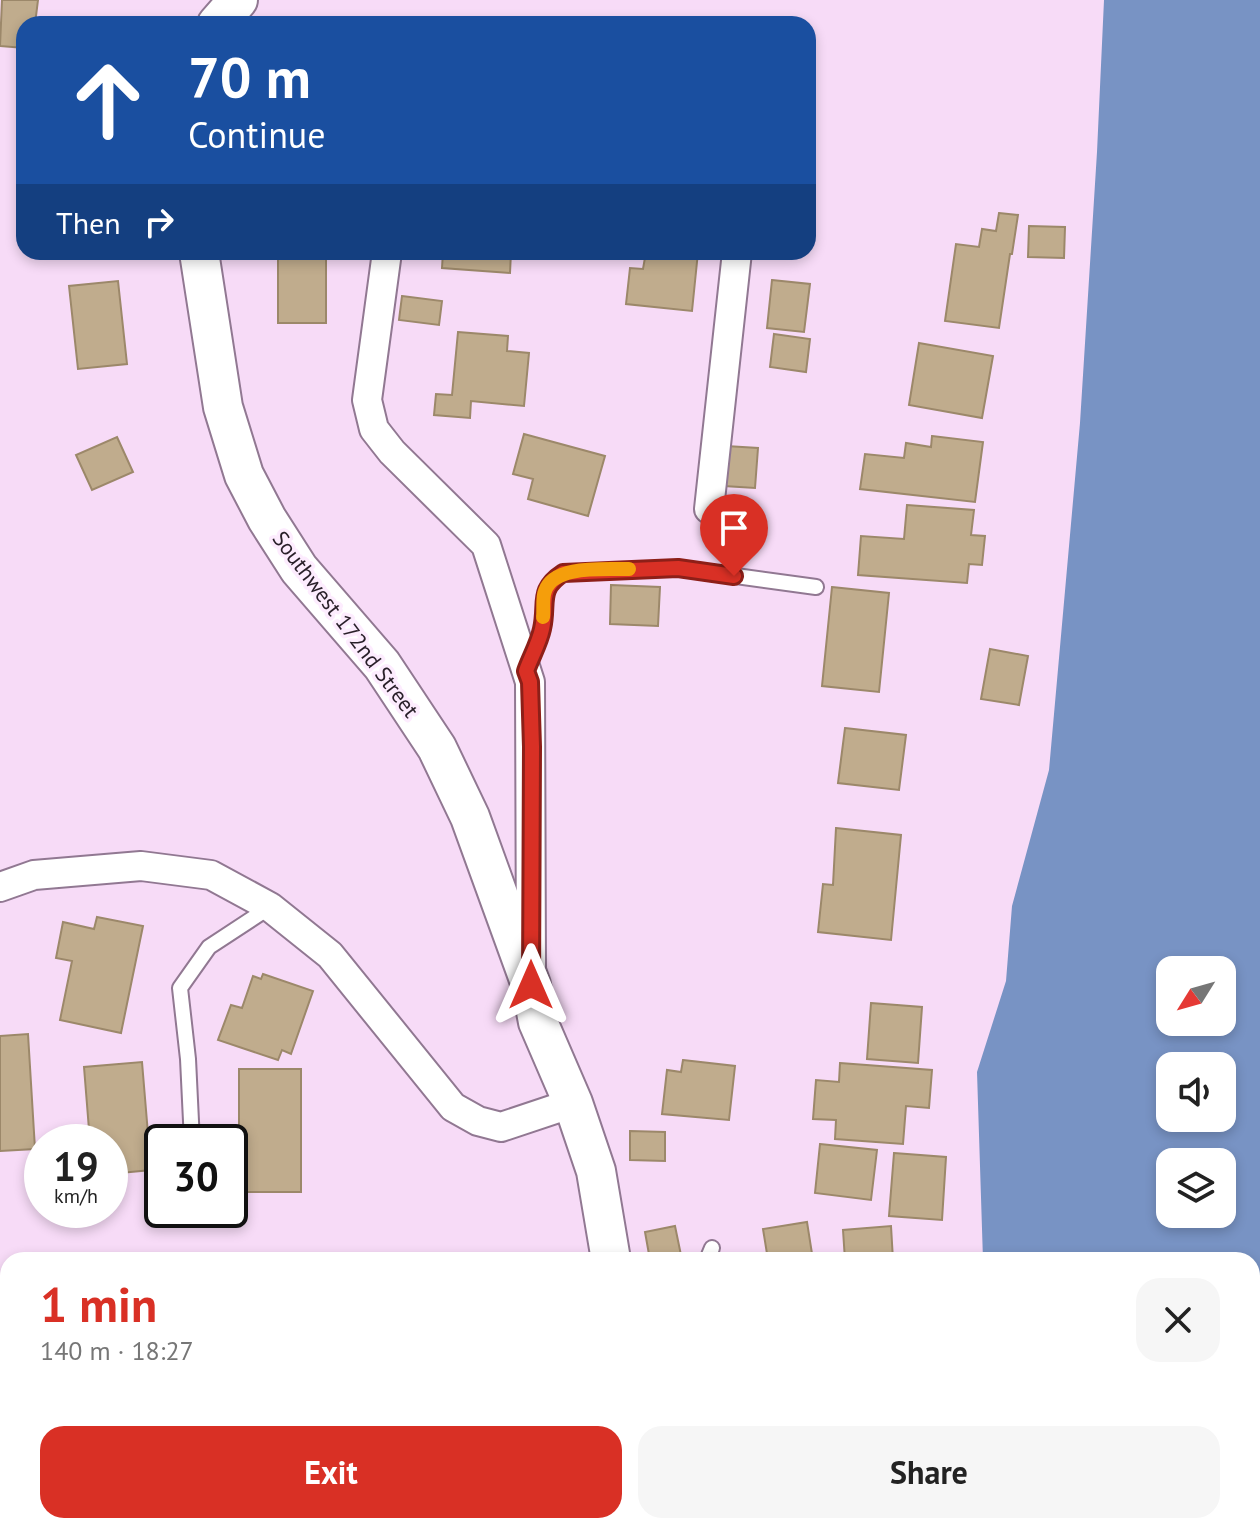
<!DOCTYPE html>
<meta charset="utf-8">
<style>
body{margin:0;font-family:"PT Sans",sans-serif;background:#f6f6f6;color:#222;height:100vh;display:flex;flex-direction:column;font-size:30px;white-space:nowrap}
*{box-sizing:border-box;margin:0}
p{font-size:26px;color:#767676}
.icon{flex:none;width:44px;height:44px;fill:none;stroke:currentColor;stroke-width:2;stroke-linecap:round;stroke-linejoin:round}
.map{position:relative;flex:1;overflow:hidden}
.panel{position:absolute;left:0px;top:1252px;width:1260px;height:282px;display:flex;flex-direction:column;background:#fff;border-radius:24px 24px 0 0;box-shadow:0 4px 12px #0003}
.panel>*{flex:none}
.hud{position:absolute;left:16px;top:16px;width:800px;height:244px;border-radius:24px;box-shadow:0 4px 12px #0003;background:#1a4fa0;color:#fff;overflow:hidden}
.needle{width:52px;rotate:233deg}
.controls{position:absolute;left:1156px;top:956px;display:grid;gap:16px}
.controls a{display:grid;place-items:center;width:80px;height:80px;border-radius:16px;background:#fff;box-shadow:0 4px 12px #0003;font-size:40px}
.speed{position:absolute;left:24px;top:1124px;display:flex;gap:16px;font-size:40px;font-weight:700;text-align:center}
.speed>*{display:grid;place-content:center;width:104px;height:104px;border-radius:50%;background:#fff;box-shadow:0 4px 12px #0003;line-height:1}
.speed small{font-size:20px;font-weight:400}
.speed .limit{border:4px solid #111;border-radius:12px;background:#fff;color:#111}
.pin{position:absolute;display:grid;place-items:center;width:68px;height:68px;color:#fff;margin:-82px -34px;border-radius:50% 50% 50% 0;rotate:-45deg;box-shadow:0 0 8px #0007}
.pin .icon{rotate:45deg}
.me{position:absolute;width:88px;margin:-44px;rotate:0deg;stroke-linejoin:round;filter:drop-shadow(0 0 6px #0008)}
.turn{display:flex;align-items:center;gap:28px;height:168px;padding:0 40px;font-size:36px}
.turn .icon{width:104px;height:104px;stroke-width:2.5}
.turn b{display:block;font-size:56px;line-height:68px}
.then{display:flex;align-items:center;height:76px;padding:0 40px;background:#0003;gap:16px;font-size:30px}
.round{display:grid;place-items:center;flex:none;width:84px;height:84px;border-radius:24px;background:#f6f6f6}
.head{display:flex;align-items:center;justify-content:space-between;height:136px;padding:0 40px}
h1{font-size:48px;font-weight:700;line-height:60px;color:#d93025}
.cta{display:flex;gap:16px;margin-top:auto;padding:16px 40px}
.cta a{flex:1;height:92px;border-radius:24px;background:#d93025;color:#fff;font-size:32px;font-weight:700;line-height:92px;text-align:center}
.cta a+a{background:#f6f6f6;color:#222}
.map>svg:first-child{display:block}
.green{fill:#d1a9d2}
.water{fill:#7893c4;fill-rule:evenodd}
.building{fill:#c0ac8d;stroke:#9c886a;stroke-width:2}
.lines{fill:none;stroke-linecap:round;stroke-linejoin:round}
.lane-casing{stroke:#917892;stroke-width:18}
.street-casing{stroke:#917892;stroke-width:32}
.secondary-casing{stroke:#917892;stroke-width:42}
.lane{stroke:#fff;stroke-width:14}
.street{stroke:#fff;stroke-width:28}
.secondary{stroke:#fff;stroke-width:38}
.route-casing{stroke:#8d1f18;stroke-width:20}
.route{stroke:#d93025;stroke-width:14}
.slow{stroke:#f59e0b;stroke-width:14}
.labels{text-anchor:middle;stroke-width:7;stroke-linejoin:round;paint-order:stroke}
.street-label{font-size:22px;fill:#291f29;stroke:#fdecfe}
</style>
<div class="map">
<svg width="1260" height="1533" viewBox="0 0 1260 1533">
<rect width="100%" height="100%" fill="#f7dbf7"/>
<polygon class="green" points="8,1409 8,1526 456,1526 457,1533 0,1533 0,1411"/>
<path class="water" d="M1104 0H1260V1533H991V1526H1252V1260H983L977 1072 1006 981 1012 906 1049 770 1080 423 1097 152ZM1170 970H1222V1022H1170ZM1170 1066H1222V1118H1170ZM1170 1162H1222V1214H1170Z"/>
<g class="building">
<polygon points="2,0 38,0 35,24 24,24 24,48 0,46"/>
<polygon points="999,213 1018,215 1012,254 1010,254 999,328 945,321 956,244 979,247 982,229 996,231"/>
<polygon points="1029,226 1065,227 1064,258 1028,257"/>
<rect x="278" y="252" width="48" height="71"/>
<polygon points="443,252 511,252 510,273 442,268"/>
<polygon points="646,252 698,252 692,311 626,304 630,268 643,269"/>
<polygon points="772,280 810,284 804,332 767,328"/>
<polygon points="118,281 127,364 78,369 69,286"/>
<polygon points="402,296 442,301 439,325 399,320"/>
<polygon points="458,332 508,336 507,351 529,353 524,406 471,401 470,418 434,415 436,394 452,395"/>
<polygon points="774,334 810,339 806,372 770,367"/>
<polygon points="919,343 993,356 982,418 909,405"/>
<polygon points="524,434 605,456 588,516 528,499 533,479 513,474"/>
<polygon points="932,436 983,442 975,502 860,489 865,454 904,458 906,443 931,447"/>
<polygon points="117,437 133,472 92,490 76,455"/>
<polygon points="726,446 758,448 755,488 724,486"/>
<polygon points="907,505 974,510 971,535 985,536 982,565 969,564 967,583 858,575 861,536 904,539"/>
<polygon points="611,585 660,587 658,626 610,624"/>
<polygon points="832,587 889,593 879,692 822,686"/>
<polygon points="990,649 1028,656 1019,705 981,699"/>
<polygon points="845,728 906,735 899,790 838,783"/>
<polygon points="836,828 901,835 891,940 818,932 823,884 833,885"/>
<polygon points="97,917 143,926 121,1033 60,1020 72,961 56,958 63,922 94,929"/>
<polygon points="263,974 313,991 291,1054 282,1050 278,1060 218,1040 231,1005 242,1008 253,976 261,979"/>
<polygon points="871,1003 922,1007 918,1063 867,1059"/>
<polygon points="28,1034 35,1149 0,1151 0,1036"/>
<polygon points="683,1060 735,1066 729,1120 662,1114 667,1070 681,1072"/>
<polygon points="142,1062 151,1170 110,1174 110,1142 90,1142 84,1067"/>
<polygon points="840,1063 932,1070 929,1108 906,1106 903,1144 835,1139 836,1120 813,1119 816,1080 839,1082"/>
<rect x="239" y="1069" width="62" height="123"/>
<polygon points="630,1131 665,1132 665,1161 630,1160"/>
<polygon points="820,1144 877,1150 871,1200 815,1193"/>
<polygon points="894,1153 946,1157 942,1220 889,1216"/>
<polygon points="807,1222 813,1260 768,1260 763,1229"/>
<polygon points="675,1226 682,1260 650,1260 645,1232"/>
<polygon points="891,1226 893,1260 845,1260 843,1230"/>
<polygon points="487,1526 527,1526 530,1533 489,1533"/>
</g>
<g class="lines">
<g class="lane-casing">
<g id="lane">
<path d="M528 667C532 655 539 642 542 630 549 604 536 590 563 573L678 568 816 587"/>
<polyline points="192,1142 188,1059 180,988 209,947 270,907"/>
<polyline points="707,1260 712,1248"/>
</g>
</g>
<g class="street-casing">
<g id="street">
<polyline points="387,252 367,400 374,429 392,452 486,545 530,682 531,969"/>
<polyline points="709,509 737,252"/>
<polyline points="0,887 34,875 141,866 211,875 270,907 330,955 453,1107 478,1121 501,1127 573,1103"/>
</g>
</g>
<g class="secondary-casing">
<g id="secondary">
<polyline points="217,24 238,0"/>
<polyline points="199,252 223,407 244,475 267,519 299,569 382,665 437,748 470,817 531,985 538,1022 573,1103 596,1171 611,1260"/>
<polyline points="638,1526 638,1533"/>
</g>
</g>
<use href="#lane" class="lane"/>
<use href="#street" class="street"/>
<use href="#secondary" class="secondary"/>
</g>
<g class="lines">
<g class="route-casing">
<path id="route" d="M531 985 532 747 530 682 526 671C531 657 539 643 542 629 548 603 537 590 563 573L678 568 734 576"/>
</g>
<use href="#route" class="route"/>
<path class="slow" d="M543 617C544 610 542 598 545 591 554 564 606 570 629 569"/>
</g>
<g class="labels">
<g class="street-label">
<text transform="translate(346 624) rotate(53)" y="8">Southwest 172nd Street</text>
</g>
</g>
</svg>
<div class="controls">
<a><svg class="needle" viewBox="-14 -14 28 28"><path d="M0-13l5 13h-10z" fill="#e53935"/><path d="M0 13l5-13h-10z" fill="#767676"/></svg></a>
<a><svg class="icon" aria-label="sound" viewBox="0 0 24 24"><path d="M4 9h4l5-4v14l-5-4H4zM17 9q2 3 0 6"/></svg></a>
<a><svg class="icon" aria-label="layers" viewBox="0 0 24 24"><path d="M12 4l9 5-9 5-9-5zM3 14l9 5 9-5"/></svg></a>
</div>
<div class="speed"><div>19<small>km/h</small></div><div class="limit">30</div></div>
<div class="pin" style="left:734px;top:576px;background:#d93025"><svg class="icon" aria-label="arrive" viewBox="0 0 24 24"><path d="M6 21V4h12l-3 4 3 4H6"/></svg></div>
<svg class="me" style="left:531px;top:985px" viewBox="-20 -20 40 40"><path d="M0-17L14 15 0 8-14 15z" fill="#d93025" stroke="#fff" stroke-width="4"/></svg>
<div class="hud">
<div class="turn"><svg class="icon" aria-label="ahead" viewBox="0 0 24 24"><path d="M12 20V5M6 11l6-6 6 6"/></svg><div><b>70 m</b>Continue</div></div>
<div class="then">Then<svg class="icon" aria-label="right" viewBox="0 0 24 24"><path d="M7 20v-9h11M14 6l5 5-5 5"/></svg></div>
</div>
<section class="panel">
<div class="head"><div><h1>1 min</h1><p>140 m · 18:27</p></div><a class="round"><svg class="icon" aria-label="close" viewBox="0 0 24 24"><path d="M6 6l12 12M18 6L6 18"/></svg></a></div>
<div class="cta"><a>Exit</a><a>Share</a></div>
</section>
</div>
